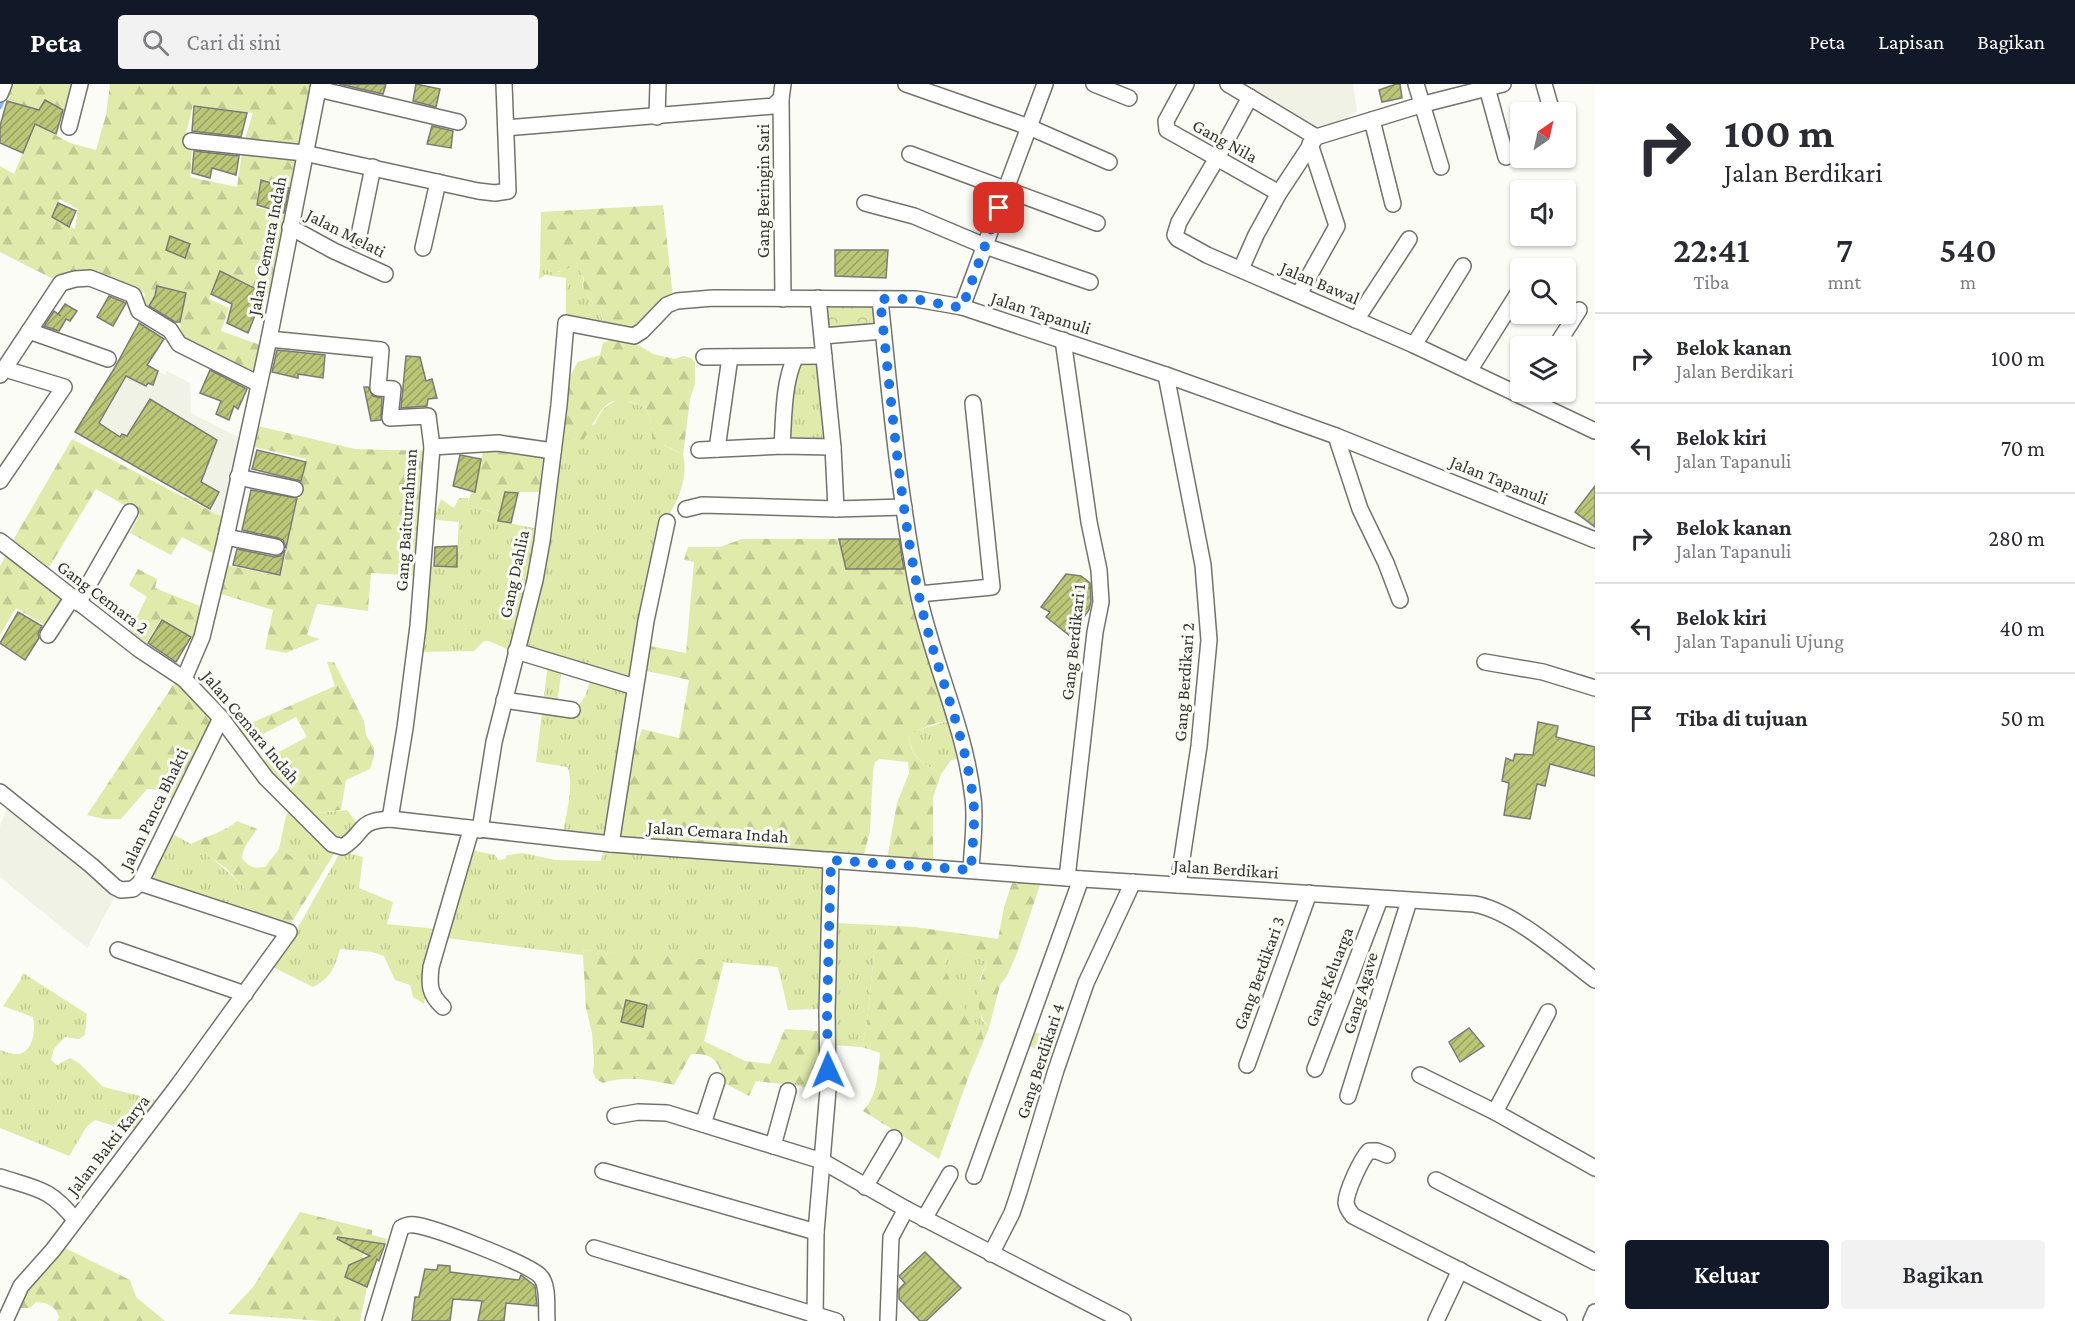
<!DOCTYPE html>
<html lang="id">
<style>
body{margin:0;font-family:"Crimson Pro",serif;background:#f2f2f3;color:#2b2b33;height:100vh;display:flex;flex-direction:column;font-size:22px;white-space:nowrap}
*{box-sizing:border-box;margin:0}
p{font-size:20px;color:#7c7c81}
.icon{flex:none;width:33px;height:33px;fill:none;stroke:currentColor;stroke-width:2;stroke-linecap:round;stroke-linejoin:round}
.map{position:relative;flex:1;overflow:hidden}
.sheet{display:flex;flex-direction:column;background:#fff;width:480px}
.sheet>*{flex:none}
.banner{background:#fff;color:#2b2b33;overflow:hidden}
.needle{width:39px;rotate:34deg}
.fabs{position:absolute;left:1510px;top:18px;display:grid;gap:12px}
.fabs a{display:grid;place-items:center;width:66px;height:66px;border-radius:6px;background:#fff;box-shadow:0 2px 4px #0004;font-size:30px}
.pin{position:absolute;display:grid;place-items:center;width:51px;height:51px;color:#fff;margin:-26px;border-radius:12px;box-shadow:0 3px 9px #0006}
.me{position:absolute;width:66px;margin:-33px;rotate:359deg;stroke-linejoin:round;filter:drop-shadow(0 0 4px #0008)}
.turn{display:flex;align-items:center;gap:21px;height:126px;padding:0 30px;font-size:27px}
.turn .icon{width:78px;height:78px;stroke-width:2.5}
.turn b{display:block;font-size:42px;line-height:51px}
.eta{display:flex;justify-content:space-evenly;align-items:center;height:102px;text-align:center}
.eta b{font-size:36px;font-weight:600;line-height:42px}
.button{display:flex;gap:12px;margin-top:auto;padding:12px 30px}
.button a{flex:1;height:69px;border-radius:6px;background:#111827;color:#fff;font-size:24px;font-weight:600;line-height:69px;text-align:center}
.button a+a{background:#f2f2f3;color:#2b2b33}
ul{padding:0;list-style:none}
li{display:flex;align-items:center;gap:18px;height:90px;padding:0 30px;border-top:2px solid #e1e1e2}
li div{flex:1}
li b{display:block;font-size:22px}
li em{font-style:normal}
header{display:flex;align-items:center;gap:36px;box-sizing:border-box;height:84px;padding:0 30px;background:#111827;color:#fff}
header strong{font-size:28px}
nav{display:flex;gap:33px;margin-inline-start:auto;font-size:21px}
.search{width:420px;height:54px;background:#f2f2f3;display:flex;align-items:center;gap:15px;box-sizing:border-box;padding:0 21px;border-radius:6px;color:#7c7c81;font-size:22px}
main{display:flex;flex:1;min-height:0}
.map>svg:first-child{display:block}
.built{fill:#eff2e4}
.grass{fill:url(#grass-tufts)}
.forest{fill:url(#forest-firs);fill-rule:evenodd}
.park{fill:url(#park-crowns)}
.pitch{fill:#e0eaaa}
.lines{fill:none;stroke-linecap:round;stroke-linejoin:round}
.stream{stroke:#87b7f6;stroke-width:4.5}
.building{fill:url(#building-hatch);stroke:#7b7c76;stroke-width:1.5}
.minor-casing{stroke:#72736d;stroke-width:18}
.minor{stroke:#fff;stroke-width:15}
.route{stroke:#1a73e8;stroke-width:10;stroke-dasharray:0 18}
.labels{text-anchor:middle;stroke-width:6;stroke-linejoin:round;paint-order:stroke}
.street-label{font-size:18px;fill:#343432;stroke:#fbfcf5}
</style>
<header>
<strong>Peta</strong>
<div class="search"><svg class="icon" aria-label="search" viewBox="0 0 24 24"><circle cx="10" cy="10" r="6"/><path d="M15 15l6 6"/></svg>Cari di sini</div>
<nav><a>Peta</a><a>Lapisan</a><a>Bagikan</a></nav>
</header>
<main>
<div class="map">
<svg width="1595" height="1237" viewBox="0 0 1595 1237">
<defs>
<pattern id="grass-tufts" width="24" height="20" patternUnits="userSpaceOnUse" patternTransform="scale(1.5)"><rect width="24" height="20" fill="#e0eaaa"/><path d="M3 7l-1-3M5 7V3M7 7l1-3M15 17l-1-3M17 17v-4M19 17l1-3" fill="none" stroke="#c1c993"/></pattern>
<pattern id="forest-firs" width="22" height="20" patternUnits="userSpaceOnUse" patternTransform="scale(1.5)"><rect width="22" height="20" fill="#e0eaaa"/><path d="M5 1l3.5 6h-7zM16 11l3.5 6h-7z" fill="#c1c993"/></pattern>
<pattern id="park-crowns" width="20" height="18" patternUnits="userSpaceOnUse" patternTransform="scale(1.5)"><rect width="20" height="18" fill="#e0eaaa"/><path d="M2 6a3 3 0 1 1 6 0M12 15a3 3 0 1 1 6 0" fill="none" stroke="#c1c993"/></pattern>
<pattern id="building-hatch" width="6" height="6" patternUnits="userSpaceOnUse" patternTransform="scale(1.5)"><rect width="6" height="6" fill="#bbc676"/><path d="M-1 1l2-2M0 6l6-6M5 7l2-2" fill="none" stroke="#99a261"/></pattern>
</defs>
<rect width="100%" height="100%" fill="#fbfcf5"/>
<g class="built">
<polygon points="1239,0 1353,0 1357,27 1344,36 1308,45"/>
<polygon points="124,266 165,291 167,287 190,299 191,329 238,353 224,434 75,348"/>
<polygon points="8,722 117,809 87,864 0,793 0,742"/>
</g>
<g class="grass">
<path d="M573 180 576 181C581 189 585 192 582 202 586 210 590 218 598 222 601 228 603 236 602 243L566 231V194L545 191 539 195 540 181 559 188Z"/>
<polygon points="821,278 828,355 786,356 797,280"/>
<path d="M621 315 645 323 650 333 653 355 683 371C689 393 677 421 664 438L637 594 522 562 560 354 595 340C601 326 606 320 621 315Z"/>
<polygon points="459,414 469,414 467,421 500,430 498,437 539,445 512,567 489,557 484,557 474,567 418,568 426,482 456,483 459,438 437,436 435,432 441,415 454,424"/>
<path d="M548 579 562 584 557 620 577 625 586 610 591 594 628 608 622 637 606 754 563 748C566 731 575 698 567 683L536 678Z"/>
<path d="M951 636 964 674 951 676 941 690C922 678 910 674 909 649Z"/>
<polygon points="291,724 337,765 326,783 312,776 300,777 279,765 286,732"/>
<polygon points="347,726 358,740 341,754 334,751 311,730"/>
<path d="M170 749C199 762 225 783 246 806V817L241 824 231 823C215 818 160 793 148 796Z"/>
<polygon points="604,764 825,784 821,925 788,926 778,883 584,866 583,871 446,854 471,766 495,771 498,776 505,775 507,771 523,769 555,776 601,777"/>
<path d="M341 767 363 773 359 804 393 818 387 840 437 845 424 920 413 913 410 901 395 896 384 872 372 868 340 865C335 883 331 894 313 903L271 882 292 854Z"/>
<polygon points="834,839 877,841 867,938 862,963 831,961"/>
<path d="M949 868H961L987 878 980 894 981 935 989 944 984 956C979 942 969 932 961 920 953 908 948 894 943 881Z"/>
<path d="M23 889 87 930 85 951 79 955 65 953 54 965 51 976 57 981 70 974 79 979 103 1003 157 1016 149 1029 136 1044 124 1045 95 1036 87 1042 69 1072 0 1044V966C4 967 10 970 14 970 33 972 36 946 33 933L3 922 20 897Z"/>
</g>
<g class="forest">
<polygon points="11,0 76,0 66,33 61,34 64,27 45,16 39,26 4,15"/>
<path d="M110 0H316L302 64 243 61 253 29 193 21 184 58V61L192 64 190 93 237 103 242 69 300 73 295 105 260 94 256 123 289 132 272 212 220 187 209 215 229 224 221 247 263 262 257 296 182 256 180 238 185 209 157 202 155 212 146 227 142 225 145 210 139 205 133 211 114 202 61 199 0 168V82L14 90 35 40 70 59 96 66 106 31ZM60 115 78 125 75 145 52 133Z"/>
<path d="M663 121 673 213 637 246 602 243C607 217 578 218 584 194L576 181 555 189 549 188 540 181 541 128Z"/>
<path d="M615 254 640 262 653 270 675 275 683 272 691 274 695 278V300L690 315 683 371 665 361 659 365 653 361 650 333 645 323C602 305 603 327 582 358L560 354C564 328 563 300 578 278L600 271 603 259Z"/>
<polygon points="250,340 355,365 430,367 419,492 371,489 368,527 317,520 307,551 320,555 286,569 265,565 273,526 218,509 225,481 281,492 306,375 245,361"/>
<polygon points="72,355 226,435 218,472 182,453 171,471 130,449 140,430 96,405 47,487 12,458"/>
<polygon points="485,362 549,369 544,408 505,408 500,430 467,421 472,407 475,408 481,375"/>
<path d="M742 455H839L847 485H907L951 636 933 640 909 650C910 674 922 678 941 690L933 714V776L887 775 897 719 909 689 908 678 880 675 875 678 873 687 870 747 863 774 615 753 629 659 638 657 642 645 679 654 689 596 642 586 645 561 686 569 694 478 684 476 688 463H720Z"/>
<polygon points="7,470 67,515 46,542 16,524 0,551 0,482"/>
<polygon points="138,485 157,495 155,504 205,524 197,556 161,535 144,562 128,550 147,513 129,501"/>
<polygon points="327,578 334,578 364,637 366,651 374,664 374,673 370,685 346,696 341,726 311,730 282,702 262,677 307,653 296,633 246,659 235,646 335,602"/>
<polygon points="177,595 215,635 175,716 153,705 147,705 121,735 104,735 87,731"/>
<path d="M237 737 257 745C251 755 243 762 242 774 249 784 253 784 265 783L279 765 300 777 312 776 326 783 290 841 270 836 241 824 245 817 246 806 226 784 191 760C206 752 225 748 237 737Z"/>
<path d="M1013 796 1040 801 1017 869 1007 892 1000 901 989 944C972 924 978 900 987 878L961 868H949L943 881 960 918 980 945 984 956 970 989 939 1075 863 1027C878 1010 878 990 880 969L862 963 867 938 877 841 915 843 998 855 1004 823Z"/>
<path d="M584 866 724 877 704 957 745 977 770 980 785 945 820 947 823 1009 800 1002 756 997 749 1012 724 999C719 978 715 969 691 970L674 1001C650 996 627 991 603 999L596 995 593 988 594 979 592 949 586 924 583 871Z"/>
<polygon points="300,1128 372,1146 372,1151 387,1155 385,1160 354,1156 363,1168 363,1174 375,1175 346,1193 367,1203 360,1237 323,1237 228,1230 253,1203"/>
<path d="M61 1162 130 1196 136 1213 165 1237H57L59 1233C55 1221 48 1219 36 1218L30 1224H16L33 1195Z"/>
</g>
<polygon class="park" points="876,219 877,244 827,248 826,220"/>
<polygon class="pitch" points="1032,947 1060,958 1055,973 1027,961"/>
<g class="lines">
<polyline class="stream" points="0,23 3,14"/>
</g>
<g class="building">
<polygon points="339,0 386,0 383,10"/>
<polygon points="416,0 440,5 436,23 413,17"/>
<polygon points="1396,0 1400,0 1402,14 1382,18 1379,6"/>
<polygon points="45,16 63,26 56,50 35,40 23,69 0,59 0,42 7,17 39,26"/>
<polygon points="194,22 247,29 241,53 192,47"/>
<polygon points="432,42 453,47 451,64 427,60"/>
<polygon points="194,67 239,72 236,91 212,84 210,94 192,89"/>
<polygon points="261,96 289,104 284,129 257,121"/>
<polygon points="58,119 76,127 69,143 52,133"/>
<polygon points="170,152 190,160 185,174 166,166"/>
<polygon points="835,166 888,166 886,194 835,192"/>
<polygon points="220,187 264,209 248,249 227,239 232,220 211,210"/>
<polygon points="157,202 186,209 180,238 175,238 149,222 155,212"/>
<polygon points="109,212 126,219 113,242 97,233"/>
<polygon points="65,220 77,227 70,237 66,235 59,247 44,242 54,227 61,232 58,230"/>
<polygon points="139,239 164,255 147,281 158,287 153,301 148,299 146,302 126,292 99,339 120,353 122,350 127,352 150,315 217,356 201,398 219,408 210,425 75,348 114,285"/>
<polygon points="277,266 325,271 323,294 298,290 298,294 272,288"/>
<polygon points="406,272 420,273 426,297 432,295 437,314 428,315 427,322 401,324"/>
<polygon points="210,286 247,305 238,325 234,322 229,336 216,330 221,317 200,309"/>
<polygon points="364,303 368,303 373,312 382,314 381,336 371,337"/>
<polygon points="257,366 306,378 301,397 252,385"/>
<polygon points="460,371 481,375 475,408 453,402"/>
<polygon points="1595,402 1595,443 1575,428"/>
<polygon points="251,406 297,414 286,464 283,456 278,454 242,446"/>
<polygon points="505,408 518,409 511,439 498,437"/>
<polygon points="839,455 899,455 904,485 846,485"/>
<polygon points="457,462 457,483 434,482 435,463"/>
<polygon points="237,465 275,473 280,472 285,466 280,491 233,481"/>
<polygon points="1066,490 1081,492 1090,499 1091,517 1089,526 1070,552 1046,533 1050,528 1041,523"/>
<polygon points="18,528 42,542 38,550 39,554 25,576 0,559"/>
<polygon points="162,536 191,553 176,578 148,559"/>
<polygon points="1538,638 1558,642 1556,653 1595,663 1595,692 1550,680 1545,702 1537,700 1530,735 1504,731 1509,699 1502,697 1506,674 1513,677 1515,670 1533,671"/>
<polygon points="626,916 647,921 643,943 621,938"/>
<polygon points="1469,944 1484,962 1460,978 1449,958"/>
<polygon points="338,1153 385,1160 379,1177 377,1175 367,1203 345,1193 349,1181 370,1172 337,1155"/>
<polygon points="925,1168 961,1204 926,1237 920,1237 899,1215 899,1205 905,1199 899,1192"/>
<polygon points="438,1181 450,1182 450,1188 466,1190 519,1196 521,1191 535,1202 537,1222 506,1219 504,1237 478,1237 482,1217 453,1215 450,1237 412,1237 415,1213 419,1213 425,1185 437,1186"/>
</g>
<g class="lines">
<g class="minor-casing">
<g id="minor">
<path d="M319 0 269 255 226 453 202 553 184 595 221 634 266 694 332 760 343 763C366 748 356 737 390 735L611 760 1067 794 1474 820C1512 826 1563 872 1595 896"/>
<polyline points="906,0 1029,43 1109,78"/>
<polyline points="1094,0 1129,14"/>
<polyline points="1186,0 1166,37 1167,46 1279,109"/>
<polyline points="1228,0 1316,53"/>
<polyline points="1416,0 1441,83"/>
<polyline points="1486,0 1506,73"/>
<polyline points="1544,0 1552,28"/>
<polyline points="318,5 458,38"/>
<polyline points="0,10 4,0"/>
<polyline points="1250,13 1217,74 1179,138 1175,151 1178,155 1207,171 1414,261 1595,347"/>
<polyline points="657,33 658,0"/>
<polyline points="1372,36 1393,120"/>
<polyline points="69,43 80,0"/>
<polyline points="506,44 773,22 781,15"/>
<polyline points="191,57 304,69 478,107 495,109 508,107 504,0"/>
<polyline points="910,70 1097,139"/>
<polyline points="865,119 914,132 985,162 1090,198"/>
<polyline points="290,143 334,167 385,190"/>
<polyline points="358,156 373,83"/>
<polyline points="423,164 438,98"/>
<polyline points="1241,185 1256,151 1279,109 1316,53 1424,20 1503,0"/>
<polyline points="1299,210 1337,142 1310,60"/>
<polyline points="818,214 833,363 836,425"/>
<polyline points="783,215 781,15 783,0"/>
<path d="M880 215C890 313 899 411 918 508 932 577 965 643 973 714 976 737 972 763 971 786"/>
<polyline points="962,223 1045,0"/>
<polyline points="1356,236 1409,155"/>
<polyline points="29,247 108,275"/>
<polyline points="823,252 883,247"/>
<polyline points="269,255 381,266 378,304 393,305 390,334 428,332 432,363 418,542 405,644 390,735"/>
<polyline points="1063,256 1089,438 1099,486 1101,518 1095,548 1067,794"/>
<polyline points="1414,261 1463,182"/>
<polyline points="1556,262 1579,226"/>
<polyline points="704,273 824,272"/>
<polyline points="1469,287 1520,206"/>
<polyline points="0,291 61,199 75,195 90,194 133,211 139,227 170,246 179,260 259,300"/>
<polyline points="1166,291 1203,481 1209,556 1199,662 1178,801"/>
<polyline points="1336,352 1360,425 1386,479 1400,516"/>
<path d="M782 362C784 333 783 300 795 274"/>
<polyline points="432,363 498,359 553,367"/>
<polyline points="717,365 730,273"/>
<polyline points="699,366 782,362 833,363"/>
<polyline points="238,393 295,405"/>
<polyline points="0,397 64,303 5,285"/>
<polyline points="686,425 702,421 836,425 904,423"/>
<polyline points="226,453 276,463"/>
<polyline points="0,457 140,566 184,595"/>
<polyline points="919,510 992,503 973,319"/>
<polyline points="78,519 130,428"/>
<polyline points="48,551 72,514"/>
<polyline points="516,567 635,603"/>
<polyline points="1485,578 1543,588 1595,604"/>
<polyline points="504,616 572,626"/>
<polyline points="0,708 92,782 115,803 121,806 133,805 140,799 221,634"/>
<polyline points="480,746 494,658 535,496 542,457 559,321 566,239 634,252 642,247 667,221 677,217 713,214 916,215 962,223 1166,291 1336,352 1595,456"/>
<polyline points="611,760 646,537 667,438"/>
<polyline points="118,866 245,910"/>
<path d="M443 923C429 910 429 901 431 883L471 746"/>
<polyline points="1247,981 1309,809"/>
<polyline points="1315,985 1380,815"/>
<polyline points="1420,991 1495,1028 1595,1084"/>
<polyline points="1348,1012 1409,817"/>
<polyline points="1495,1028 1548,928"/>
<polyline points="615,1032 638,1028 667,1029 822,1077 906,1125 1123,1237"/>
<polyline points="703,1040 717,997"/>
<polyline points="773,1062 788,1007"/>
<path d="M1387 1071 1377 1067H1369C1361 1075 1346 1108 1346 1119 1347 1125 1350 1128 1353 1132L1559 1237"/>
<polyline points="603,1087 816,1148"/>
<polyline points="974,1092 1081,795"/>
<path d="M0 1093C37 1105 50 1104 75 1136"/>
<polyline points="1436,1096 1595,1178"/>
<polyline points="865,1103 894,1054"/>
<polyline points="924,1135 950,1090"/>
<polyline points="594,1164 836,1237"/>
<polyline points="991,1170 1012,1129 1019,1108 1056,986 1086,899 1133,798"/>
<polyline points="5,1237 21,1202 53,1166 179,1000 289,848 140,799"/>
<path d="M373 1237 401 1144C406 1141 409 1140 415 1141 433 1143 529 1180 540 1192 549 1201 546 1224 547 1237"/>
<polyline points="815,1237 816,1148 828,1006 827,928 831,776"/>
<polyline points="888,1237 891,1153 906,1125"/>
<polyline points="1436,1237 1460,1186"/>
<polyline points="1591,1237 1595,1228"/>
</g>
</g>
<use href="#minor" class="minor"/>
</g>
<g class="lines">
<path class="route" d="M828 986 827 928 831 776 971 786C972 763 976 737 973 714 964 643 932 577 918 507 899 411 891 313 880 215H915L962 224 999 124"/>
</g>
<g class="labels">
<g class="street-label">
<text transform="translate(1225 57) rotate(29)" y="6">Gang Nila</text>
<text transform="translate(763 107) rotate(-90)" y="6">Gang Beringin Sari</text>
<text transform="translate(346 149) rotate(27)" y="6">Jalan Melati</text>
<text transform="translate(267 162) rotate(-79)" y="6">Jalan Cemara Indah</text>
<text transform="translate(1320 199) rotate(23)" y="6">Jalan Bawal</text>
<text transform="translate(1041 229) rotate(18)" y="6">Jalan Tapanuli</text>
<text transform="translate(1499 396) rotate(22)" y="6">Jalan Tapanuli</text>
<text transform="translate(406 436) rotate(-86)" y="6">Gang Baiturrahman</text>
<text transform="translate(514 490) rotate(-78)" y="6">Gang Dahlia</text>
<text transform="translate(103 513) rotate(37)" y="6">Gang Cemara 2</text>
<text transform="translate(1073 558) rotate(-84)" y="6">Gang Berdikari 1</text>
<text transform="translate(1184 598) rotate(-86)" y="6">Gang Berdikari 2</text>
<text transform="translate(251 643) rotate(50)" y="6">Jalan Cemara Indah</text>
<text transform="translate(154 725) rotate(-64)" y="6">Jalan Panca Bhakti</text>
<text transform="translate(718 748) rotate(4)" y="6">Jalan Cemara Indah</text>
<text transform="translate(1226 785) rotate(4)" y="6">Jalan Berdikari</text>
<text transform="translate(1259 889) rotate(-70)" y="6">Gang Berdikari 3</text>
<text transform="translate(1329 893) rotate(-69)" y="6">Gang Keluarga</text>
<text transform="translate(1360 909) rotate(-73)" y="6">Gang Agave</text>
<text transform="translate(1040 977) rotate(-72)" y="6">Gang Berdikari 4</text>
<text transform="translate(108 1061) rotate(-52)" y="6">Jalan Bakti Karya</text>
</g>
</g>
</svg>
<div class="fabs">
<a><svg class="needle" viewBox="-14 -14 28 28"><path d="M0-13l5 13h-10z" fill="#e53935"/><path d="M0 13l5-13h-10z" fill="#7c7c81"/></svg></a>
<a><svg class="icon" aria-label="sound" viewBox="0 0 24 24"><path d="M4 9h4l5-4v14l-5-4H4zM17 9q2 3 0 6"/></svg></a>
<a><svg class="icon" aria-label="search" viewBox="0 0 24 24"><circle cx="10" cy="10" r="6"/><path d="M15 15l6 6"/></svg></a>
<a><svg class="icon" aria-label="layers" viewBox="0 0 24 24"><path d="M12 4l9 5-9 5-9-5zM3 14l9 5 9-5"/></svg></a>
</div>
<div class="pin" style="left:999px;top:124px;background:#d93025"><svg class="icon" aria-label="arrive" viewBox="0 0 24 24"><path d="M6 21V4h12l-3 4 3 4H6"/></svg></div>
<svg class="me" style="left:828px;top:986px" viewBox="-20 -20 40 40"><path d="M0-17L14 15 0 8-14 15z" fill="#1a73e8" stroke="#fff" stroke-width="4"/></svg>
</div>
<section class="sheet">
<div class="banner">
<div class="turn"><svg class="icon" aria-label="right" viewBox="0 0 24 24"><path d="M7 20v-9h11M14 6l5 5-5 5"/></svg><div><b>100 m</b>Jalan Berdikari</div></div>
</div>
<div class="eta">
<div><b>22:41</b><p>Tiba</p></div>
<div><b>7</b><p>mnt</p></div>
<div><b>540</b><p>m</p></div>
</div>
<ul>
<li><svg class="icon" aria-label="right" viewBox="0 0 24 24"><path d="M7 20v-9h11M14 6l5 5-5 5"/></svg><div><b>Belok kanan</b><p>Jalan Berdikari</p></div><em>100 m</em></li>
<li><svg class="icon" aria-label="left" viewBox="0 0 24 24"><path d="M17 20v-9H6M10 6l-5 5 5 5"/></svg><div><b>Belok kiri</b><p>Jalan Tapanuli</p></div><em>70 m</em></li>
<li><svg class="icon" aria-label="right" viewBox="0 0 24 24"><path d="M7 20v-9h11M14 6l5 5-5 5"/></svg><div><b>Belok kanan</b><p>Jalan Tapanuli</p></div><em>280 m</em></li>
<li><svg class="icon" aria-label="left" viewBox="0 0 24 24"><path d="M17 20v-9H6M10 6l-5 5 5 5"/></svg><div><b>Belok kiri</b><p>Jalan Tapanuli Ujung</p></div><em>40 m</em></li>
<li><svg class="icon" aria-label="arrive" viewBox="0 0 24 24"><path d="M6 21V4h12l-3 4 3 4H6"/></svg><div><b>Tiba di tujuan</b></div><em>50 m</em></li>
</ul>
<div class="button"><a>Keluar</a><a>Bagikan</a></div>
</section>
</main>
